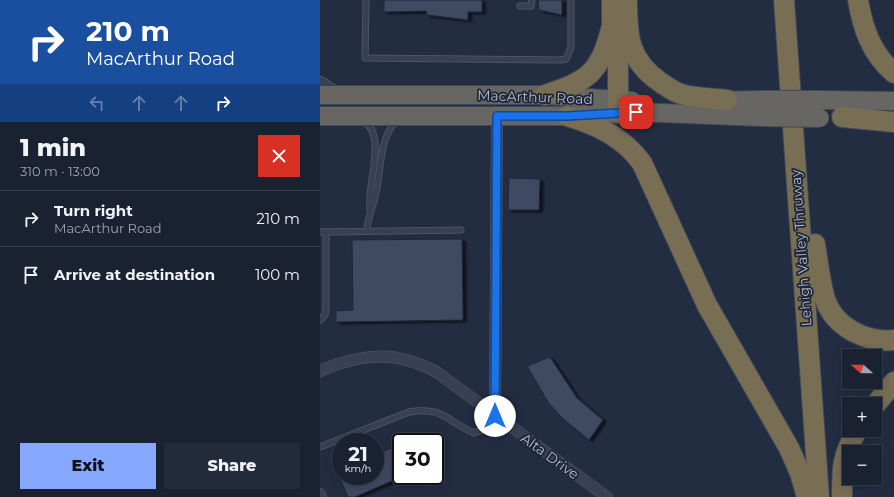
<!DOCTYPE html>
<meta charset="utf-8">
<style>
body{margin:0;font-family:Montserrat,sans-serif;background:#232a3a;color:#f1f3f6;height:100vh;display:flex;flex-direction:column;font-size:15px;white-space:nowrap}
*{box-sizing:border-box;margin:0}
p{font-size:13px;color:#9fa4ac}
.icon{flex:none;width:22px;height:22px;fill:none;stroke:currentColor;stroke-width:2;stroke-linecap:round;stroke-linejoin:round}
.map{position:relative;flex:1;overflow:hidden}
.side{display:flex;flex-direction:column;background:#1a2232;width:320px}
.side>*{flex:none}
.guide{background:#1a4fa0;color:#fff;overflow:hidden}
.needle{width:26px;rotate:290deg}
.fabs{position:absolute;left:522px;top:349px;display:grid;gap:8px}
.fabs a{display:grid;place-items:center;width:40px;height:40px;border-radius:0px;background:#1a2232;box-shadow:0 2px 10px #0003,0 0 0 1px #383f4d;font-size:20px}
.speed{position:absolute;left:12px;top:433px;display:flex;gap:8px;font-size:20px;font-weight:700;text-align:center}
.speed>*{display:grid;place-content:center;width:52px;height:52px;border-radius:50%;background:#1a2232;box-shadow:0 2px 10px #0003,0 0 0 1px #383f4d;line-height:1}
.speed small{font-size:10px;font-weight:400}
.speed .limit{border:2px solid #111;border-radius:6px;background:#fff;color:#111}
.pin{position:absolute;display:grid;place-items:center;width:34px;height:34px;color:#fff;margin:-17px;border-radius:8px;box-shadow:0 2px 6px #0006}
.me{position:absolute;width:44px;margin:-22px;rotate:0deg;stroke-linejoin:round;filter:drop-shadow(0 0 3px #0008)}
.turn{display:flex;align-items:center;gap:14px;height:84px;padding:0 20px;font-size:18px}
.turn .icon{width:52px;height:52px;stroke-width:2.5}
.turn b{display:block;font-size:28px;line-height:34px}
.lanes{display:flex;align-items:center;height:38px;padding:0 20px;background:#0003;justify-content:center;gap:20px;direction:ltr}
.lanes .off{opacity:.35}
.round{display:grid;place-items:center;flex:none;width:42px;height:42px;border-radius:0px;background:#232a3a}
.summary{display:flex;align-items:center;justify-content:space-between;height:68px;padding:0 20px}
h1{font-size:24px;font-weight:800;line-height:30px}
.primary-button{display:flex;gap:8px;margin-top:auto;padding:8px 20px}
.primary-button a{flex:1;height:46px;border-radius:0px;background:#86a8ff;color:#111;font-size:16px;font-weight:800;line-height:46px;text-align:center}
.primary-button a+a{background:#232a3a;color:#f1f3f6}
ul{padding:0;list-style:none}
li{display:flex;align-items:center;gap:12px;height:56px;padding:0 20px;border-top:1px solid #383f4d}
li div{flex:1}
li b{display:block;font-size:15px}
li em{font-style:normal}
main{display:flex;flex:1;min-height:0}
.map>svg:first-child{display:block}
.water{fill:url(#water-ripples)}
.building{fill:#3f4a62;stroke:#1f2739;filter:url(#shadow)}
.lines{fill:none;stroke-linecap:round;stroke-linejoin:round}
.service-casing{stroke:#535b6c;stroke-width:7}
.minor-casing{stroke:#535b6c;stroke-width:12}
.tertiary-casing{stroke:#535b6c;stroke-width:16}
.trunk-casing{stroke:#404859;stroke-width:20}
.motorway-casing{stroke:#404859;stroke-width:22}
.service{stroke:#384051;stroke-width:5.5}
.minor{stroke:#384051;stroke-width:11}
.tertiary{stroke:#384051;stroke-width:14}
.trunk{stroke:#676662;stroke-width:18}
.motorway{stroke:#786e54;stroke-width:20}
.trunk-bridge-casing{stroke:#404859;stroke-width:20;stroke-linecap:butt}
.trunk-bridge{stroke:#676662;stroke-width:18}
.route-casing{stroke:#114b97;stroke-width:10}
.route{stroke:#1a73e8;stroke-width:7}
.labels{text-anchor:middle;stroke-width:3.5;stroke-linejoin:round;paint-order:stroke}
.street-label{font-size:14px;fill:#b4bbcc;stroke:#1d2537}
</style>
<main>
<section class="side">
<div class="guide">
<div class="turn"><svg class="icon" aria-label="right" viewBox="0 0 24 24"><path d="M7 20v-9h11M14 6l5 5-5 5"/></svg><div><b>210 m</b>MacArthur Road</div></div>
<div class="lanes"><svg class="icon off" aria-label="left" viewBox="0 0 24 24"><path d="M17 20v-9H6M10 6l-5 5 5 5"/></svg><svg class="icon off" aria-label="ahead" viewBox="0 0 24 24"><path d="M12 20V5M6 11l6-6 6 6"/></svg><svg class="icon off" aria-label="ahead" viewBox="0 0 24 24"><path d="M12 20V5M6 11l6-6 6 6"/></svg><svg class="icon" aria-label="right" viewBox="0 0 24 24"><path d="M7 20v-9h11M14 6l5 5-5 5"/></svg></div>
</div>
<div class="summary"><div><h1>1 min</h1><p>310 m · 13:00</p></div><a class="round" style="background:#d93025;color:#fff"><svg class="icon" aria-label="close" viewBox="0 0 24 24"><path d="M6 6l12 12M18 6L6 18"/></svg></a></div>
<ul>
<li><svg class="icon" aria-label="right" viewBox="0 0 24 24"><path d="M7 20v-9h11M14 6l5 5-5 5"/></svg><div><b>Turn right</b><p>MacArthur Road</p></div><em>210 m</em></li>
<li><svg class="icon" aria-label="arrive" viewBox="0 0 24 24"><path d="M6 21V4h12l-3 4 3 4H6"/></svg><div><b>Arrive at destination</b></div><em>100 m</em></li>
</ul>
<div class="primary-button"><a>Exit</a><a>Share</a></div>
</section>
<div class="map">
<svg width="574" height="497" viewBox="0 0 574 497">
<defs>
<pattern id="water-ripples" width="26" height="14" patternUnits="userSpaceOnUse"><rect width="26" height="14" fill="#36466a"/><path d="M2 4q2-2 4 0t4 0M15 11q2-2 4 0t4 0" fill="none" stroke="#515f7e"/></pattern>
<filter id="shadow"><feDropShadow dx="3.5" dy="2" stdDeviation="1" flood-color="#0009"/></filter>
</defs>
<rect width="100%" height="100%" fill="#232d42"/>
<path class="water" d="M105 436C116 437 120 442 125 451L124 460H115V442H102Z"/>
<g class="building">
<polygon points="64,0 162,0 162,12 148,12 148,20 107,15 106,11 64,12"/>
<polygon points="218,0 242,0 242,15 219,10"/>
<polygon points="189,178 220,179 219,210 188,210"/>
<polygon points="142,239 143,320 16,322 16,311 33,310 32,240"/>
<polygon points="230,357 257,398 283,420 269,440 242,418 228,402 207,366"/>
<polygon points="81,444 81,477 35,497 28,497 19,476 55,476 55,455"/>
</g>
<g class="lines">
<g class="service-casing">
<g id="service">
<polyline points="46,0 45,58 241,60 246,59 251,48 251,0"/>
<polyline points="200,6 211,6 212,0"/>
<path d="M44 121C67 136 47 184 50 209"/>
<path d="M47 231C47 220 51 212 54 201 62 175 57 142 76 121"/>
<polyline points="0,232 6,232 6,308 5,315 0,320"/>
<polyline points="6,232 141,230"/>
<path d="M0 447 89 412C123 406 126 421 154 433L162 430 175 416"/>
</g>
</g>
<g class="minor-casing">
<g id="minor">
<path d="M0 371C42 353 77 350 118 373L287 497"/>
<polyline points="175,416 177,116"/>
<polyline points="0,494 1,497"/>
</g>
</g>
<g class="tertiary-casing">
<polyline id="tertiary" points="0,84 17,95"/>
</g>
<g class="trunk-casing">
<g id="trunk">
<polyline points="0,95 225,95 312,101"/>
<polyline points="499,100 574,101"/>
<polyline points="392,101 441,100"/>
<polyline points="0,116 247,116 315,112 442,117"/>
</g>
</g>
<g class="motorway-casing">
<g id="motorway">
<polyline points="292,0 292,23 298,64 298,113"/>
<path d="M307 0C307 35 308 60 340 82 346 86 354 92 361 94 376 98 392 98 407 100"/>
<polyline points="464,0 499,497"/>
<path d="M538 0C543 29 551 53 574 73"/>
<path d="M225 95C267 81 280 74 291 29"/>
<path d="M247 116C277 125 303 137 322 163L387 305 469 448 480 473 487 497"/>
<polyline points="522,117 574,122"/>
<path d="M495 244C498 262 500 282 505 299 514 327 546 343 574 340"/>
<polyline points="555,405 574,382"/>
<path d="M522 497C522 468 522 456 537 430"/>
</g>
</g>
<use href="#service" class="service"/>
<use href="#minor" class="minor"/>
<use href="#tertiary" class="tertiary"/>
<use href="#trunk" class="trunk"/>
<use href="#motorway" class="motorway"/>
<g class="trunk-bridge-casing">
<g id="trunk-bridge">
<polyline points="441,100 499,100"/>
<polyline points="442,117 500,118"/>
</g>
</g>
<use href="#trunk-bridge" class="trunk-bridge"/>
</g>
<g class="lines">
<g class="route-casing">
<polyline id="route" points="175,416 177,116 247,116 316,112"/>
</g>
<use href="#route" class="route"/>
</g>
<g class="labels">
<g class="street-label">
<text transform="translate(215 97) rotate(2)" y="5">MacArthur Road</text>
<text transform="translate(481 248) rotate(-94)" y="5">Lehigh Valley Thruway</text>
<text transform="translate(230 456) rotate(36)" y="5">Alta Drive</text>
</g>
</g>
</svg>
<div class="fabs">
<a><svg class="needle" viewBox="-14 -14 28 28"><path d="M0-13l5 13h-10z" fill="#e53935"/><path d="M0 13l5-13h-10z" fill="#9fa4ac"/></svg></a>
<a>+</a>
<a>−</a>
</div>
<div class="speed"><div>21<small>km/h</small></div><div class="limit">30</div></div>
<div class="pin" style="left:316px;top:112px;background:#d93025"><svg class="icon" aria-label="arrive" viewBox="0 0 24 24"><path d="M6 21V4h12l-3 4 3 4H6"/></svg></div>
<svg class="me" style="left:175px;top:416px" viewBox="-20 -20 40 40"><circle r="19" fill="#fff"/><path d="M0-13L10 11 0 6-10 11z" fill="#1a73e8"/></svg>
</div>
</main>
